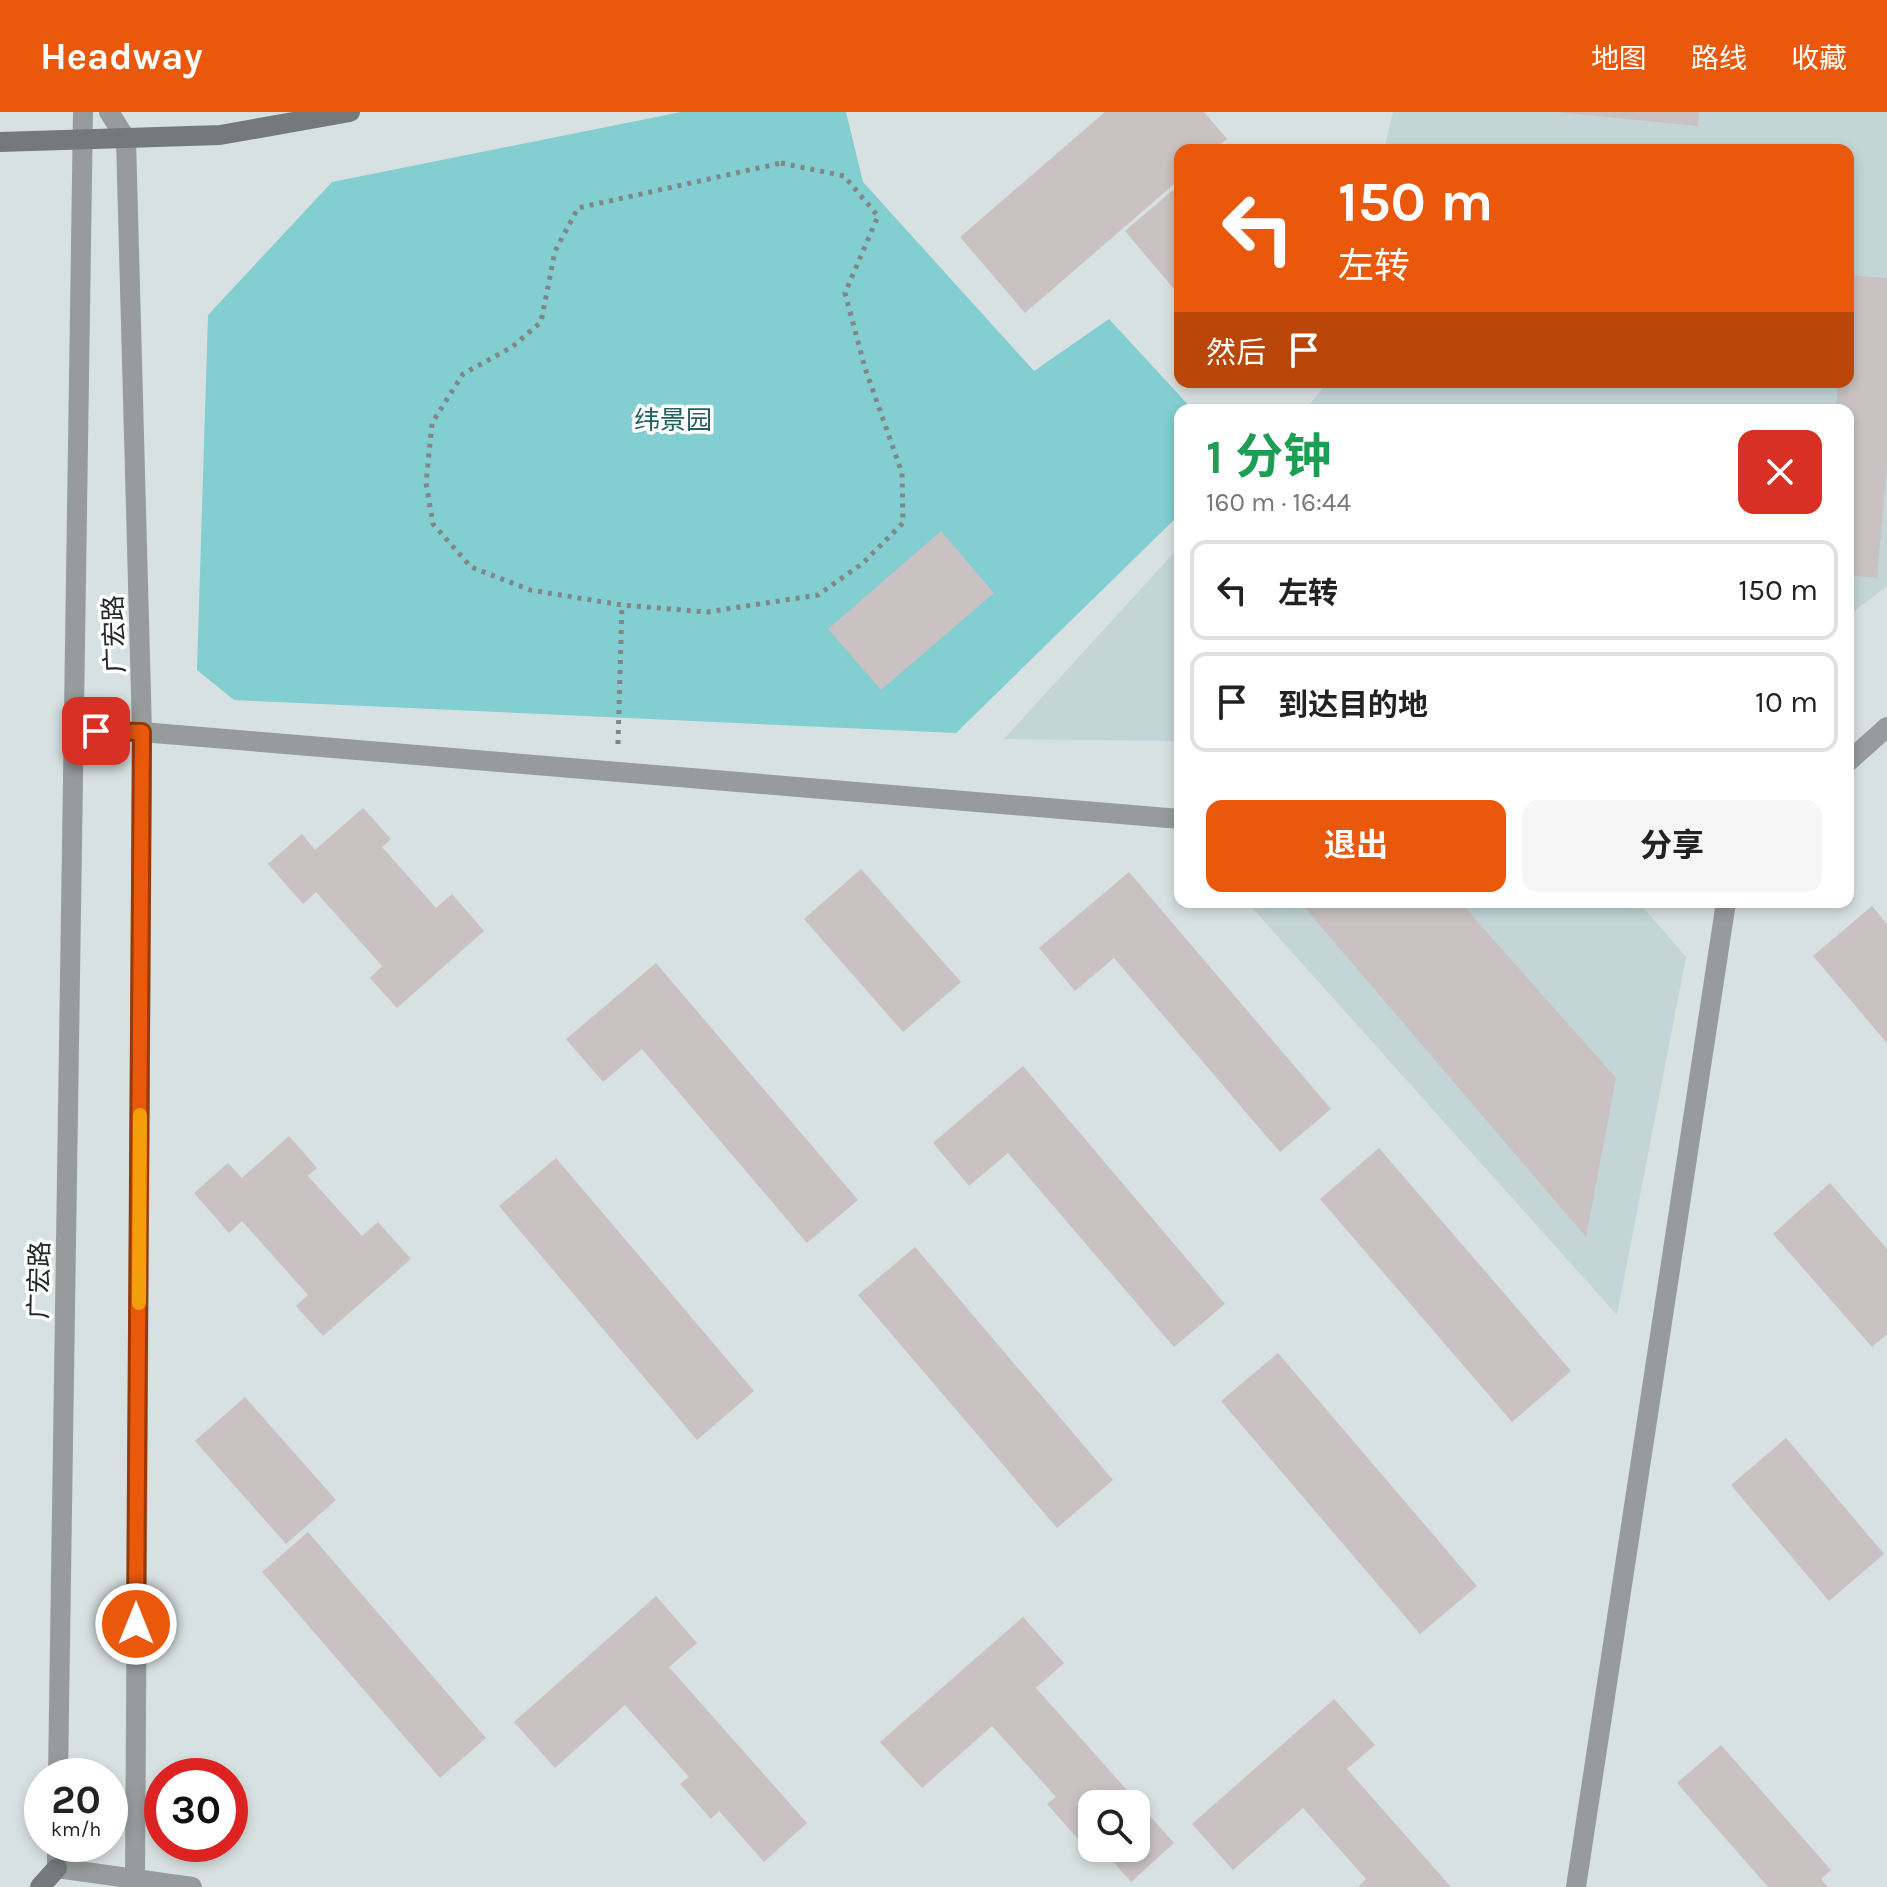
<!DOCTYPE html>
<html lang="zh">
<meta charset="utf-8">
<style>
body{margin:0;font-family:Karla,"Noto Sans SC",sans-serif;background:#f6f6f6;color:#222;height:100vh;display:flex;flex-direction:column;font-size:30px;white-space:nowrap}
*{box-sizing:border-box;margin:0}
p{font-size:26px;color:#767676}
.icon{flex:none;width:44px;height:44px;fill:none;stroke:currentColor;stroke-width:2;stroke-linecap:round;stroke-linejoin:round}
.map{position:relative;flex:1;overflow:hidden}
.drawer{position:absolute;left:1174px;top:292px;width:680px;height:504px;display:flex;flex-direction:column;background:#fff;border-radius:16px;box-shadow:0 4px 12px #0003}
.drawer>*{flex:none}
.guide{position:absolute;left:1174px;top:32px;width:680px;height:244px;border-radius:16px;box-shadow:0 4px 12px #0003;background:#ea580c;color:#fff;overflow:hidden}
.tools{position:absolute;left:1078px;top:1678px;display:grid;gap:16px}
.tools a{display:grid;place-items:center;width:72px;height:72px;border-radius:16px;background:#fff;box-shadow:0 4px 12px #0003;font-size:40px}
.speed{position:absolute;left:24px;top:1646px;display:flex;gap:16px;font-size:40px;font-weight:700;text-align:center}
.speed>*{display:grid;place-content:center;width:104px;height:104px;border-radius:50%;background:#fff;box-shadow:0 4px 12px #0003;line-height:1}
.speed small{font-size:20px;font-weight:400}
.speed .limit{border:12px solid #d22;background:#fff;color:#111}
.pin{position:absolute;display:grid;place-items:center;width:68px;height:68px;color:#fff;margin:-34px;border-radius:16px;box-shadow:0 4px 12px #0006}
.me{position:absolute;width:88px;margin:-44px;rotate:0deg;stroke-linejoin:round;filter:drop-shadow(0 0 6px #0008)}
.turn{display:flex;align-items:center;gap:28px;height:168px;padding:0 32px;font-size:36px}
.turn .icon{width:104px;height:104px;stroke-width:2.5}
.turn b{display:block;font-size:56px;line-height:68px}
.then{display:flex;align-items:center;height:76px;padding:0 32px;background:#0003;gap:16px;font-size:30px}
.round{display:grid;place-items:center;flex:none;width:84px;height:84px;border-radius:16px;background:#f6f6f6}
.overview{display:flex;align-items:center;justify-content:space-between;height:136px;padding:0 32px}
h1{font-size:48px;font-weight:700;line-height:60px;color:#1e9e55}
.action{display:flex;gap:16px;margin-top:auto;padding:16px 32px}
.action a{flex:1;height:92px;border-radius:16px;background:#ea580c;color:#fff;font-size:32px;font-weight:700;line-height:92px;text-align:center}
.action a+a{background:#f6f6f6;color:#222}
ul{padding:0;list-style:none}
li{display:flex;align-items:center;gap:24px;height:100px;margin:0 16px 12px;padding:0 16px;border:4px solid #e0e0e0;border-radius:16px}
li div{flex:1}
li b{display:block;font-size:30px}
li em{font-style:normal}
header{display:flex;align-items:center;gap:48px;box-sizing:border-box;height:112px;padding:0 40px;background:#ea580c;color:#fff}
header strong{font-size:38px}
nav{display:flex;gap:44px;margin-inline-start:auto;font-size:28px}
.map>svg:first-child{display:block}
.built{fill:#c3d5d6}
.green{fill:#82ced0}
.building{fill:#c9c1c2}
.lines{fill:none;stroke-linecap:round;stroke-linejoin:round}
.path{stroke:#818787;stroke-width:5;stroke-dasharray:4 6;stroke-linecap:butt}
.street{stroke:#979b9b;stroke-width:20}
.secondary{stroke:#747a7a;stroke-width:20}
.route-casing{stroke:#983908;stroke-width:20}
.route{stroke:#ea580c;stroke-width:14}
.slow{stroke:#f59e0b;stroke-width:14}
.labels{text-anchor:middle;stroke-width:7;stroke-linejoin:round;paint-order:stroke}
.park-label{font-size:26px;fill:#246063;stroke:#fff}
.street-label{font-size:26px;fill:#252929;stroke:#fff}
</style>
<header>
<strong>Headway</strong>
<nav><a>地图</a><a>路线</a><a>收藏</a></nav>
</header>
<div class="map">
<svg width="1887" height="1775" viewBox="0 0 1887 1775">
<rect width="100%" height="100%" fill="#d8e1e1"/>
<g class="built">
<polygon points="1393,0 1887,0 1887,474 1848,504 1848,298 1305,298 1328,270 1848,270 1848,38 1384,38"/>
<polygon points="1180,434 1180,629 1004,627"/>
<polygon points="1247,790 1591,790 1642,794 1686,845 1617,1203"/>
</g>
<polygon class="green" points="681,0 846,0 863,70 1034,259 1109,207 1193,298 1180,298 1180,402 956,621 234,588 197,558 208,203 332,70"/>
<g class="building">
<polygon points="1105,0 1204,0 1227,27 1214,38 1180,38 1180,67 1025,201 960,125"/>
<polygon points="1556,0 1699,0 1698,14"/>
<polygon points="1180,72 1180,184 1125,119"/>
<polygon points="1848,163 1887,166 1887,353 1877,466 1848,463 1848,298 1836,298 1838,270 1848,270"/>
<polygon points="941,419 994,481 881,578 828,517"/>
<polygon points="363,696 391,727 382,735 436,796 452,782 484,819 397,896 370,866 382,854 316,780 303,792 268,752 302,722 315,738"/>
<polygon points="861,757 961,870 903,920 804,807"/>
<polygon points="1129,760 1331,997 1280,1040 1114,846 1075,879 1039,836"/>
<polygon points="1300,790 1460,790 1616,966 1586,1125"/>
<polygon points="1872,794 1887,812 1887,931 1813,844"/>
<polygon points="656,851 858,1088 807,1131 642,937 603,970 566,927"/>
<polygon points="1023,954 1225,1192 1174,1235 1008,1041 969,1074 933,1031"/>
<polygon points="289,1024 317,1056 308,1064 362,1124 378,1110 411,1147 323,1224 296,1194 308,1183 242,1109 229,1121 194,1081 228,1051 242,1066"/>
<polygon points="1379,1036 1571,1259 1512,1310 1320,1087"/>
<polygon points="556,1046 754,1279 697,1328 499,1094"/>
<polygon points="1830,1071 1887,1137 1887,1222 1872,1235 1773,1122"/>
<polygon points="915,1135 1113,1368 1057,1416 858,1183"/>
<polygon points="1278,1241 1477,1474 1420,1522 1221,1289"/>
<polygon points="245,1285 336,1388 286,1432 195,1329"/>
<polygon points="1786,1326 1884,1442 1829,1489 1731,1373"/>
<polygon points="308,1420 486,1626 440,1666 262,1460"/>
<polygon points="656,1484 697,1531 669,1555 807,1711 764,1750 719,1699 711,1707 680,1672 689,1665 625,1593 555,1656 514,1610"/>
<polygon points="1023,1505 1064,1551 1036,1576 1174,1731 1131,1770 1101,1736 1136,1736 1136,1692 1092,1692 1092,1726 1086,1720 1078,1727 1047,1692 1056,1685 992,1614 922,1676 880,1630"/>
<polygon points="1334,1587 1375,1633 1347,1657 1451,1775 1358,1775 1366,1767 1303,1696 1233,1758 1192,1712"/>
<polygon points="1721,1633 1831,1758 1821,1767 1828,1775 1768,1775 1677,1671"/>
</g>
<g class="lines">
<g class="path">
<polygon points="781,51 844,64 878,104 845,181 865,256 902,361 903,411 863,451 818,483 707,500 622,493 530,478 471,455 433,412 426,371 432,311 463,262 512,235 541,210 555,139 578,96"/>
<polyline points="618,632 622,493"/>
</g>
<g class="street">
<polyline points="109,0 126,27 142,620 135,1767"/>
<polyline points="73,619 142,620 1180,707"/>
<polyline points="1848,650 1887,615"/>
<polyline points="58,1664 83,0"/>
<polyline points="57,1732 57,1756 192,1775"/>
<polyline points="1576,1775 1726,790"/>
</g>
<g class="secondary">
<polyline points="0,30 220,23 350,0"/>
<polyline points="40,1775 57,1756"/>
</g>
</g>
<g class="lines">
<g class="route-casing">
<polyline id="route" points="96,619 142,620 136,1512"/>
</g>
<use href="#route" class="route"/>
<polyline class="slow" points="139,1191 140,1003"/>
</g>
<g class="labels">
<g class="park-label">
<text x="673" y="317">纬景园</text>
</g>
<g class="street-label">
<text transform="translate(114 522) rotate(-92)" y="9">广宏路</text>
<text transform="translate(39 1168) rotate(-89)" y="9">广宏路</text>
</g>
</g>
</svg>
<div class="tools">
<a><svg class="icon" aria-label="search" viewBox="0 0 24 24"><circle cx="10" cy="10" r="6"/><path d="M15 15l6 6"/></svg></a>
</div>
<div class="speed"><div>20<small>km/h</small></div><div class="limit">30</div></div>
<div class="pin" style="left:96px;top:619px;background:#d93025"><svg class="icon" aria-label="arrive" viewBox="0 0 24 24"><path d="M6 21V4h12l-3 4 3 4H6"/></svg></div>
<svg class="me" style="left:136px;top:1512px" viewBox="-20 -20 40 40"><circle r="17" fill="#ea580c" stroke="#fff" stroke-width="3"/><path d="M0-11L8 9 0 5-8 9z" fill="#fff"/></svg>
<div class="guide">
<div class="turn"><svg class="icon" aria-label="left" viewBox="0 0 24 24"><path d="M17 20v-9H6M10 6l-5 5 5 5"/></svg><div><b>150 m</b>左转</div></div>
<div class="then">然后<svg class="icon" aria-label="arrive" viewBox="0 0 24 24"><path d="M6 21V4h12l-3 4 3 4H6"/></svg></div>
</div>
<section class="drawer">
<div class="overview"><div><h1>1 分钟</h1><p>160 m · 16:44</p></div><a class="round" style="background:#d93025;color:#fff"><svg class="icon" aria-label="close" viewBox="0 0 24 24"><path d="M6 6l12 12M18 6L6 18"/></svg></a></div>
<ul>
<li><svg class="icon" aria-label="left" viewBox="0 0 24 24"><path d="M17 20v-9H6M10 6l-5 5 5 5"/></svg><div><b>左转</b></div><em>150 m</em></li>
<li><svg class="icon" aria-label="arrive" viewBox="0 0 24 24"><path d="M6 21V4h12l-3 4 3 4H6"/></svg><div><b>到达目的地</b></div><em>10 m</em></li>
</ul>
<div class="action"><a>退出</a><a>分享</a></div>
</section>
</div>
